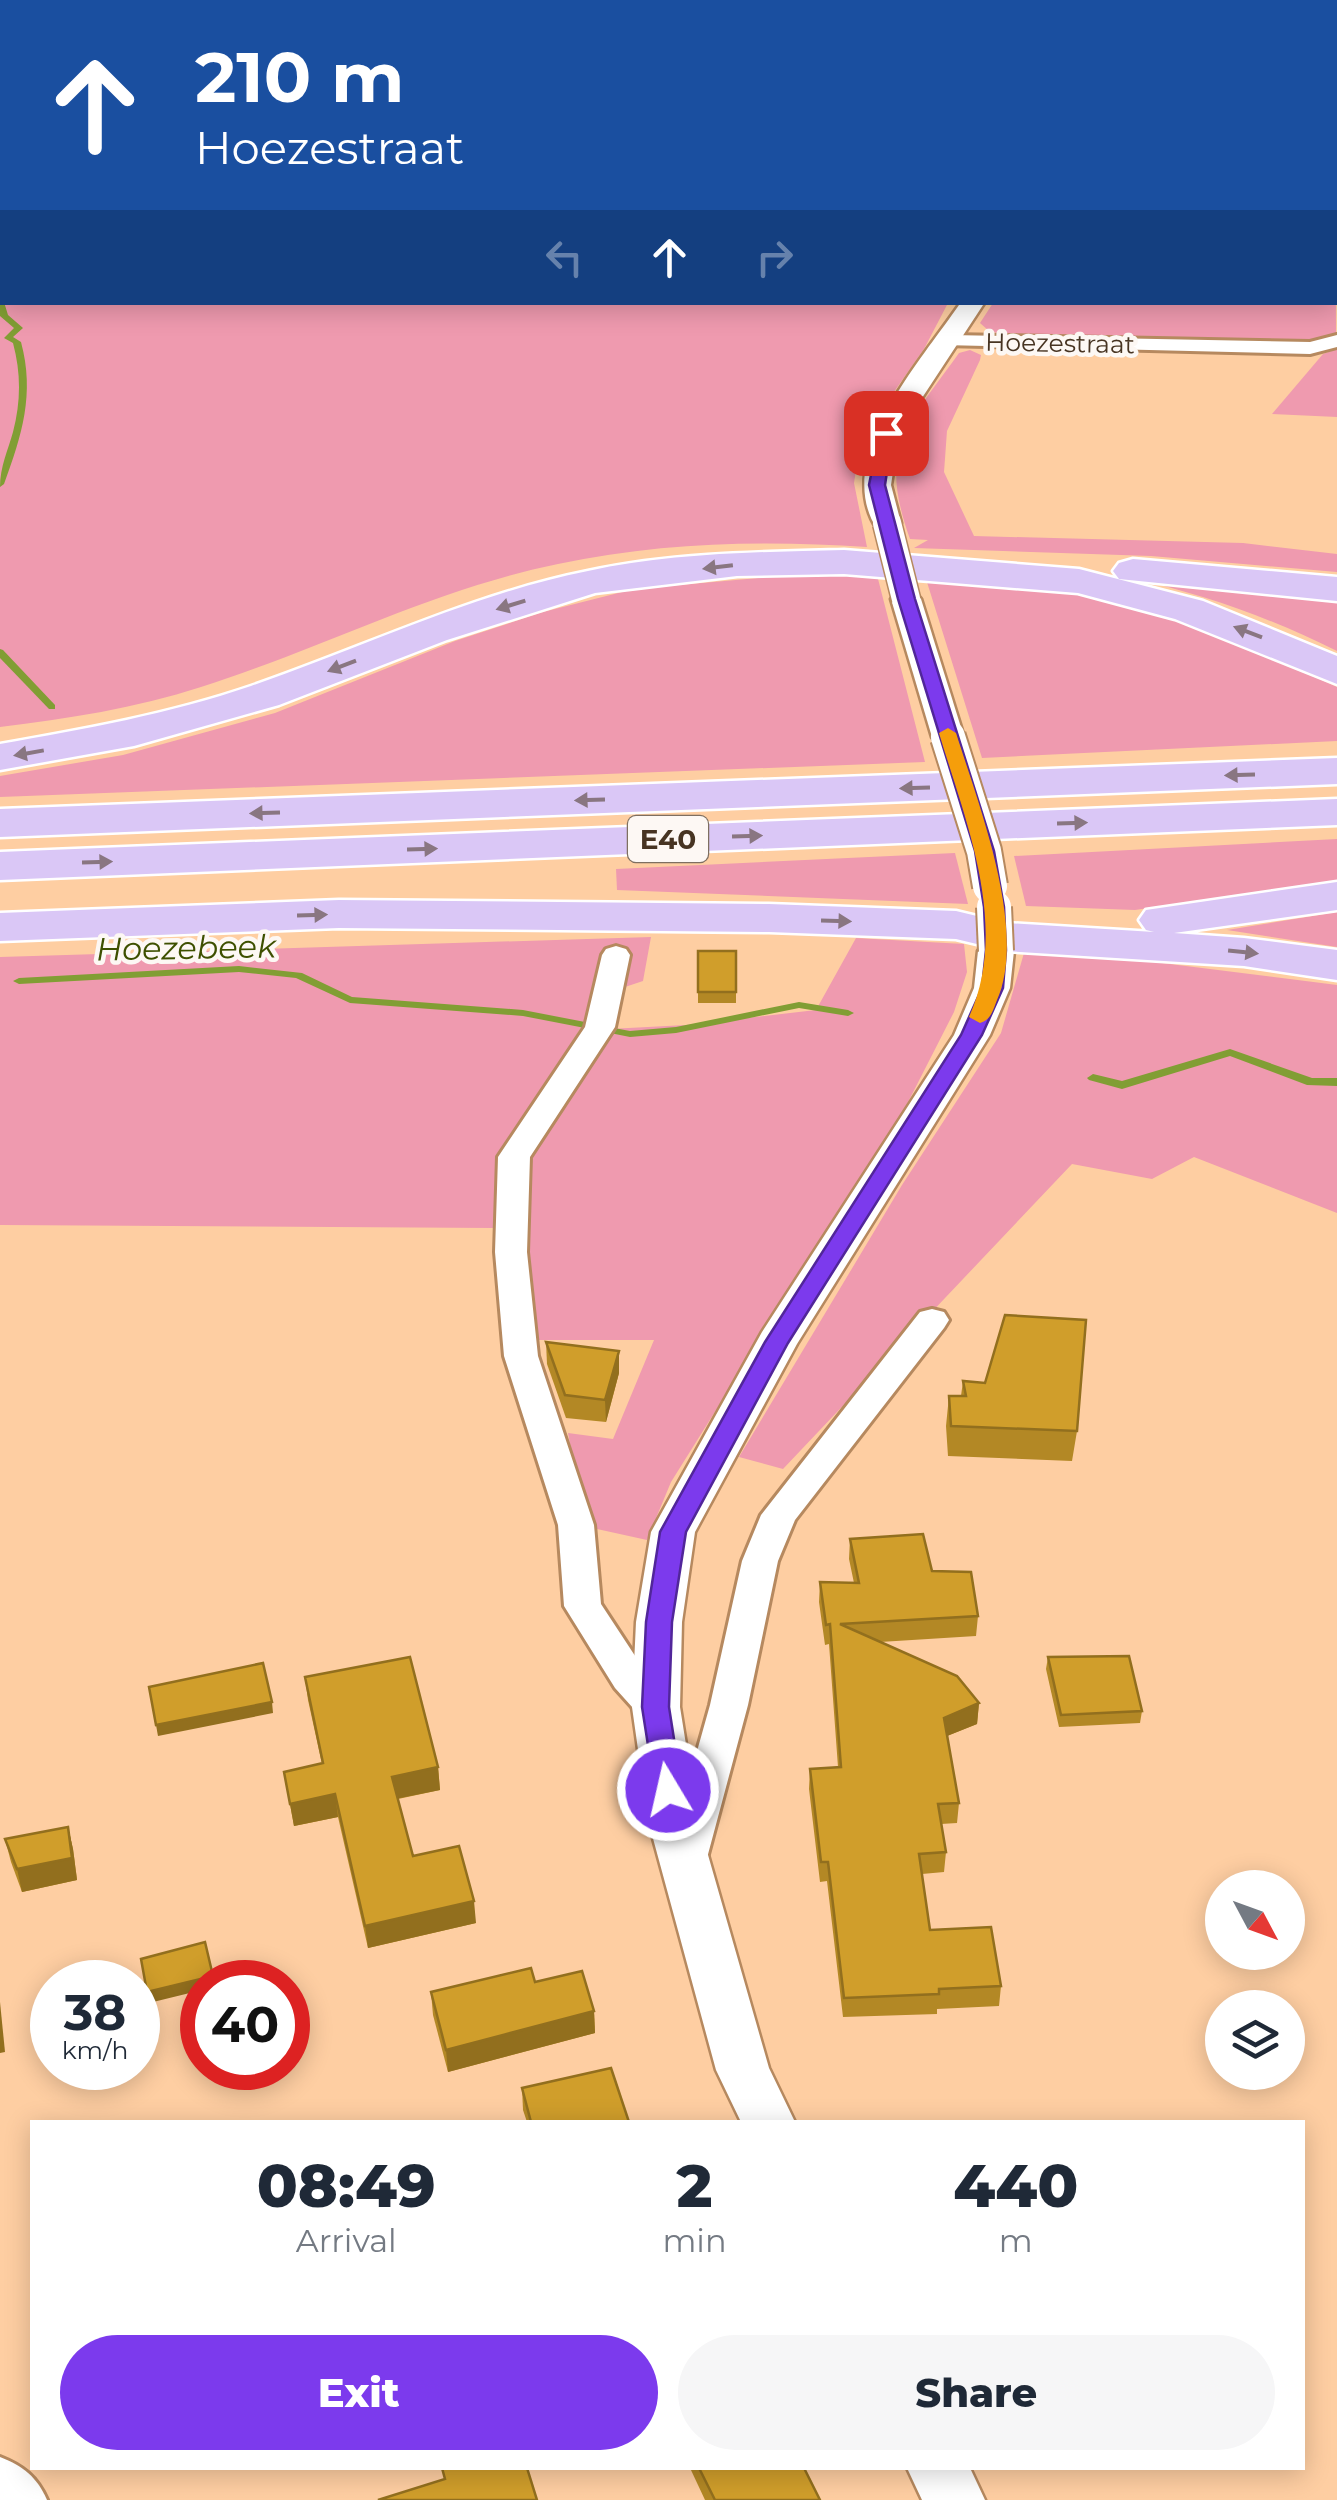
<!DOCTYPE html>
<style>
body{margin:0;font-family:Montserrat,sans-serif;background:#f6f6f7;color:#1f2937;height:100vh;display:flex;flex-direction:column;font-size:38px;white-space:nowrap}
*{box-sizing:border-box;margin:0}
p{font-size:32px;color:#747a83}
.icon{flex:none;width:55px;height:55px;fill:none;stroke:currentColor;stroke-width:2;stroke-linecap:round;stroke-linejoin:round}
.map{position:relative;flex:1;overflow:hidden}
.panel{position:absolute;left:30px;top:2120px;width:1275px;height:350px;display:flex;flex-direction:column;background:#fff;border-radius:0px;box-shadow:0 5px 25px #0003}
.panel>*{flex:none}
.banner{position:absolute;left:0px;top:0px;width:1338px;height:305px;box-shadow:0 5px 25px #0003;background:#1a4fa0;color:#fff;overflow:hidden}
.needle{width:65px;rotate:131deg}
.fabs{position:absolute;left:1205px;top:1870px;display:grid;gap:20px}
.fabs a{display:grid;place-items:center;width:100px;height:100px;border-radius:50%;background:#fff;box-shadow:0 5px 25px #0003;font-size:50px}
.speed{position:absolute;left:30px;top:1960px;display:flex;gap:20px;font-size:50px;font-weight:700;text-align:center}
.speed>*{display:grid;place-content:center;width:130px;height:130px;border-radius:50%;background:#fff;box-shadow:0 5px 25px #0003;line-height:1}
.speed small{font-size:25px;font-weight:400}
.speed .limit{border:15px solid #d22;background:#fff;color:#111}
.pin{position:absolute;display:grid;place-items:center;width:85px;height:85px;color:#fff;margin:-42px;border-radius:20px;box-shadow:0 5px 15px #0006}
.me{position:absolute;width:110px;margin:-55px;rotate:351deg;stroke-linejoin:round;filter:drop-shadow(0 0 8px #0008)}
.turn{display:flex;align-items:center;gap:35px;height:210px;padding:0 30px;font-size:45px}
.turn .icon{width:130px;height:130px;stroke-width:2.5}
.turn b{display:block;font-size:70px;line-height:85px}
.lanes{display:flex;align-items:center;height:95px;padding:0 30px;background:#0003;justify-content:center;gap:50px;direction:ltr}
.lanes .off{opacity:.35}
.eta{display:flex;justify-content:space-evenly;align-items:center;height:170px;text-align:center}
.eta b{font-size:60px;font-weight:800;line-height:70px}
.button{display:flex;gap:20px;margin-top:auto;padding:20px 30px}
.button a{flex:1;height:115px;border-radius:60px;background:#7c3aed;color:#fff;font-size:40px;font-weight:800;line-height:115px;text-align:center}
.button a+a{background:#f6f6f7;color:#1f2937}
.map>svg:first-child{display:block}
.green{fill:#ef9aaf}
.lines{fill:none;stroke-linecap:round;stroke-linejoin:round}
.stream{fill:#819e34;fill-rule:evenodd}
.minor-casing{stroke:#b6895f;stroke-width:6}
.tertiary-casing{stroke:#b6895f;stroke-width:5}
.motorway-casing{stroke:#fff;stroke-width:5}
.minor{fill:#fff;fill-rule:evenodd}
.tertiary{fill:#fff;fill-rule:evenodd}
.motorway{fill:#dac7f6;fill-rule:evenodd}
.tertiary-bridge-far1-casing{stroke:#b6895f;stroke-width:31;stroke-linecap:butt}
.tertiary-bridge-casing{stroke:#b6895f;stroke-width:38;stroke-linecap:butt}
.tertiary-bridge-far1{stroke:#fff;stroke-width:28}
.tertiary-bridge{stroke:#fff;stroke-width:34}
.wall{fill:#b38825}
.shaded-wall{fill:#926f1e}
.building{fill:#d09e2b;stroke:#926f1e;stroke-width:2.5}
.oneway{fill:#897681}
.route{fill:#7c3aed;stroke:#51269a;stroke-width:2.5}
.slow{fill:#f59e0b}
.labels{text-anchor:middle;stroke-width:9;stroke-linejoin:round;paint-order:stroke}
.far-street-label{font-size:25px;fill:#473422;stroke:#fdf8f4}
.shield{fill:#fdf8f4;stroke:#7e6f61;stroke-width:2.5}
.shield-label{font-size:28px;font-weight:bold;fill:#473422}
.water-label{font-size:32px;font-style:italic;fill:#3e5000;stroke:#fdf8f4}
</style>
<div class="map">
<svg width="1337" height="2500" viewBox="0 0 1337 2500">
<rect width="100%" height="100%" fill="#fecea2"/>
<g class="green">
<path d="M0 0H1029L1032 2H2V302L948 303 924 349 861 439 854 483 867 547C764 540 661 542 558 564 434 589 321 649 201 687 136 708 67 719 0 727Z"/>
<polygon points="1335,63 1336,335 1310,342 1017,338 989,331 980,323 993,303 1335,302"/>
<polygon points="1337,349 1337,417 1272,414 1323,354"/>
<path d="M970 350 981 355 980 360 947 431 944 472 974 536 1243 543 1337 554V572L1151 556 914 548 928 540 910 539C877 447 907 426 959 353Z"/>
<polygon points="813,573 877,575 925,762 0,797 0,776 123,755 275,713 455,641 543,612 634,589"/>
<path d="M926 579C962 582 998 582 1033 587 1140 601 1241 642 1337 687V741L982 758Z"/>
<path d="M1134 579 1337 595V651C1273 619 1204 594 1134 579Z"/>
<polygon points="1337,839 1337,881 1135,910 1026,906 1014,856"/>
<polygon points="955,853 968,904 617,890 616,869"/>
<polygon points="1337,912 1337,947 1227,930"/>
<polygon points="651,937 643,981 601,995 500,1159 494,1228 0,1225 0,957"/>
<polygon points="856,938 964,944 967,972 954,1012 904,1110 671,1482 647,1540 597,1529 581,1505 568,1433 613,1439 654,1340 532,1340 523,1277 527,1160 609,1029 686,1025 816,1010"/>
<polygon points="1026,946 1337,985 1337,1213 1194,1157 1152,1179 1072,1164 783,1469 739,1457 902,1185 1001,1033"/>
</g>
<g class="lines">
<g class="stream">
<rect x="96" y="0" width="6" height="2"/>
<polygon points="0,143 2,143 2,147 0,148"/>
<path d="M0 298 4 302 8 315 23 328 13 337 21 342C35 394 22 435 4 484L0 487C0 467 8 450 13 432 21 401 21 373 13 343L4 338 14 328 0 316Z"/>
<polygon points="0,649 3,650 55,705 55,709 49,709 0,658"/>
<polygon points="239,966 302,973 352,997 523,1010 585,1022 591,1025 585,1028 523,1016 350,1003 296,978 239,972 19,984 13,981 19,978"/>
<polygon points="799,1002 848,1010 854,1013 848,1016 799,1008 676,1033 630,1037 610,1033 608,1031 614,1028 630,1031 676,1027"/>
<polygon points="1230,1049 1312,1078 1337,1078 1337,1086 1307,1085 1230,1056 1122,1089 1089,1080 1087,1078 1093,1074 1122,1081"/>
</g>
<g class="minor-casing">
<g id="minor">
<polygon points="950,335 1310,342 1337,335 1337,347 1310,354 943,345 943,337"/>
<polygon points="616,946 626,949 630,955 615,1027 530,1157 527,1252 538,1356 594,1525 601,1604 643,1668 675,1707 670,1718 656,1722 642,1718 615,1688 564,1606 558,1525 504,1356 495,1252 498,1157 585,1027 602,955 606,949"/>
<polygon points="932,1309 944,1312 949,1320 944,1328 795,1520 778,1561 748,1705 707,1858 701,1870 687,1875 673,1870 667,1858 710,1705 742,1561 761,1515 920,1312"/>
<path d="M0 2457C23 2466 37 2477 47 2500H0Z"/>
</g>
</g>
<g class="tertiary-casing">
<g id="tertiary">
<polygon points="1032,0 1052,0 1054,2 1034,2"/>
<path d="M961 302H985L899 433 891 485 901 523 897 529H877C831 458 922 360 961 302Z"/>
<polygon points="906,590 916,593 921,599 964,737 959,744 937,744 932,737 891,599 896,593"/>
<polygon points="996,940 1008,944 1014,951 1010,988 990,1035 797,1344 695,1532 682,1622 680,1707 698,1820 769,2068 795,2122 741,2122 716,2070 648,1820 632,1707 636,1622 651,1532 762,1332 954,1035 974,988 978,951 984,944"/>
<polygon points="907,2468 970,2468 985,2500 922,2500"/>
</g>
</g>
<g class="motorway-casing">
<g id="motorway">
<path d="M844 550 1079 569 1203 601 1337 656V684L1175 619 1078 593 844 574 737 576 595 593 447 640 279 705 134 746 0 770V744C85 729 169 714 251 686 362 648 472 594 588 571 671 553 759 552 844 550Z"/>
<polygon points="1133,559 1337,577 1337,601 1119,579 1113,571 1119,563"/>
<polygon points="1337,758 1337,784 0,837 0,809"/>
<polygon points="1337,799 1337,825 0,880 0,852"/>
<polygon points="1337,882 1337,910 1174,933 1244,938 1337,950 1337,980 1244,966 1006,951 956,939 769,932 339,928 0,941 0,913 339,900 769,904 956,911 1006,923 1154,932 1146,930 1139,920 1146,910"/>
</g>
</g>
<use href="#minor" class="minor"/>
<use href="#tertiary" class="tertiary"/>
<use href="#motorway" class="motorway"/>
<g class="tertiary-bridge-far1-casing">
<polyline id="tertiary-bridge-far1" points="887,523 906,599"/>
</g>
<g class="tertiary-bridge-casing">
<g id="tertiary-bridge">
<polyline points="948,737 984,851 990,886"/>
<polyline points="994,907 996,951"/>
</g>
</g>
<use href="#tertiary-bridge-far1" class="tertiary-bridge-far1"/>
<use href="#tertiary-bridge" class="tertiary-bridge"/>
</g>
<g class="wall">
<rect x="698" y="951" width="38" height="52"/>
<polygon points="546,1342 619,1351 619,1373 606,1422 566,1418 547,1364"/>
<polygon points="963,1381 1077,1431 1072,1461 948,1456 946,1426 949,1396 961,1396"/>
<polygon points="850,1539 932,1571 978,1616 976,1636 880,1642 979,1703 977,1724 947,1736 959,1803 957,1823 941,1824 946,1852 944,1872 922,1874 930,1930 1001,1986 999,2006 937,2009 937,2014 843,2017 827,1881 820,1882 809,1789 810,1769 838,1767 829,1644 825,1645 819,1602 820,1582 854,1583 849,1559"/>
<polygon points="1048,1657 1142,1711 1140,1723 1059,1727 1046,1669"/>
<polygon points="305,1677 438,1767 440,1790 398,1799 413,1856 476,1923 368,1948 338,1817 294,1826 284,1772 322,1764 308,1700"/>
<polygon points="68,1827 73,1849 77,1880 22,1892 11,1862 5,1839"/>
<polygon points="535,1982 594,2011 595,2033 448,2072 433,2015 431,1992"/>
<polygon points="522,2088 629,2122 527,2122 523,2110"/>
<polygon points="690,2468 804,2468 820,2500 705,2500"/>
</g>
<g class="shaded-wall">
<polygon points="619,1351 619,1373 606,1422 605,1400"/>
<polygon points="272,1702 273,1713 158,1736 156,1725"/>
<polygon points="979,1703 977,1724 942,1738 944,1718"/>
<polygon points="438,1767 440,1790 395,1799 392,1777"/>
<polygon points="335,1794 338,1817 294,1826 290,1804"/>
<polygon points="68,1827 73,1849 77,1880 22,1892 17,1869"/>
<polygon points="474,1901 476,1923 368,1948 365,1926"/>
<polygon points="213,1976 214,1982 202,1982 202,1990 149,2003 147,1992"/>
<polygon points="0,2002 5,2052 0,2053"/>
<polygon points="594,2011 595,2033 448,2072 446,2050"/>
</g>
<g class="building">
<rect x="698" y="951" width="38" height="41"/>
<polygon points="1005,1315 1086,1320 1077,1431 951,1426 949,1396 966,1396 963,1381 985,1383"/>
<polygon points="546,1342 619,1351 605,1400 565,1395"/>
<polygon points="923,1534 932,1571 971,1572 978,1616 840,1624 957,1676 979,1703 944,1718 959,1803 938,1804 946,1852 919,1854 930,1930 991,1927 1001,1986 939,1989 939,1994 844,1998 828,1862 821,1862 810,1769 841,1767 830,1624 826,1625 820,1582 859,1583 850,1539"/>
<polygon points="1129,1656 1142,1711 1061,1715 1048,1657"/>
<polygon points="410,1657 438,1767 392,1777 413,1856 459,1846 474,1901 365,1926 335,1794 290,1804 284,1772 323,1763 305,1677"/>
<polygon points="263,1663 272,1702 156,1725 149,1687"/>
<polygon points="68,1827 72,1858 17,1869 5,1839"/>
<polygon points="205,1942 213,1976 147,1992 141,1959"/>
<polygon points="531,1968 535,1982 582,1971 594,2011 446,2050 431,1992"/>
<polygon points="611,2068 629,2122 531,2122 522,2088"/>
<polygon points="442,2468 527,2468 537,2500 378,2500 445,2479"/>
<polygon points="699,2468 804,2468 820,2500 715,2500"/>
</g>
<defs><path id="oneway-solid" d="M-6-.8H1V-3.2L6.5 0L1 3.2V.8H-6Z" transform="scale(2.5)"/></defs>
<g class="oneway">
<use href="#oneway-solid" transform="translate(718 567) rotate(173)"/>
<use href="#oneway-solid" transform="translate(511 605) rotate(163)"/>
<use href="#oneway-solid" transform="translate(1248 632) rotate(-159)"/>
<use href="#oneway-solid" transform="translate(342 666) rotate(159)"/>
<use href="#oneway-solid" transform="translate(29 753) rotate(170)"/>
<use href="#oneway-solid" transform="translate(1240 775) rotate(178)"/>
<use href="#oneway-solid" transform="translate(915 788) rotate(178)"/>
<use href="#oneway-solid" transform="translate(590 800) rotate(178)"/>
<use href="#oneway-solid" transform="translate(265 813) rotate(178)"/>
<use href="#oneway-solid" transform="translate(1072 823) rotate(-2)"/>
<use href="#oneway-solid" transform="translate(747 836) rotate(-2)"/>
<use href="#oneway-solid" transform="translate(422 849) rotate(-2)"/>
<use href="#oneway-solid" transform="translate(97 862) rotate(-2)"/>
<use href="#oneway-solid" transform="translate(312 915) rotate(-2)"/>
<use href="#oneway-solid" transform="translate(836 921) rotate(2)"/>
<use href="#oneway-solid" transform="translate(1243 952) rotate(6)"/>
</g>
<polygon class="route" points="880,430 893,433 885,485 915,599 994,851 1004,907 1006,950 1003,988 982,1035 788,1343 686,1532 672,1622 669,1707 682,1790 678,1798 668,1801 659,1798 655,1790 642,1707 646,1622 660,1532 765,1342 961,1035 982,988 986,950 984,907 975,851 898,599 869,485"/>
<path class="slow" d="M948 728 956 733C978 803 1028 930 997 1000 993 1010 991 1020 980 1023L969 1017C1010 926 966 823 939 733Z"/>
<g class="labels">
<g class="far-street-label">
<text transform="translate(1060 343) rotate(1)" y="9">Hoezestraat</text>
</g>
<rect class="shield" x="628" y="816" width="80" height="46" rx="8"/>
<g class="shield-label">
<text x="668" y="849">E40</text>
</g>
<g class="water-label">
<text transform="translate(186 948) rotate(-1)" y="11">Hoezebeek</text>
</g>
</g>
</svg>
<div class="fabs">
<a><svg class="needle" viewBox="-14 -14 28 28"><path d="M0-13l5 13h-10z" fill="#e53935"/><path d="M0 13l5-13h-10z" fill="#747a83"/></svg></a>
<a><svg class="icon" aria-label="layers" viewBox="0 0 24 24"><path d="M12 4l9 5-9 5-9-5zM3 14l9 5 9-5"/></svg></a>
</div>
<div class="speed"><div>38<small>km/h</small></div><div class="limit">40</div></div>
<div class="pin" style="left:886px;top:433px;background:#d93025"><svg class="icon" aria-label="arrive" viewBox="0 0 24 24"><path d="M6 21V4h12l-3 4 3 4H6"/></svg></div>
<svg class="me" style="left:668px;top:1790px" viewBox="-20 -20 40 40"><circle r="17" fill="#7c3aed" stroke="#fff" stroke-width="3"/><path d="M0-11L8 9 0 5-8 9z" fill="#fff"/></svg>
<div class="banner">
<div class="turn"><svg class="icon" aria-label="ahead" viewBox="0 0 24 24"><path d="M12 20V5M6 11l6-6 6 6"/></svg><div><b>210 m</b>Hoezestraat</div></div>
<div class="lanes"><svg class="icon off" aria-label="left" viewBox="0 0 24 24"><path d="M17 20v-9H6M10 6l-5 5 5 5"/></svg><svg class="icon" aria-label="ahead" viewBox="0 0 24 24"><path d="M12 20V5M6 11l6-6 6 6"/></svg><svg class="icon off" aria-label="right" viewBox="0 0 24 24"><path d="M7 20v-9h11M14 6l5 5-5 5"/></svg></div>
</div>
<section class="panel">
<div class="eta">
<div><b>08:49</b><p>Arrival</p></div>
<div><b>2</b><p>min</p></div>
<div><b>440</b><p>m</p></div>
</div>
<div class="button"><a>Exit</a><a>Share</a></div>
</section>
</div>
